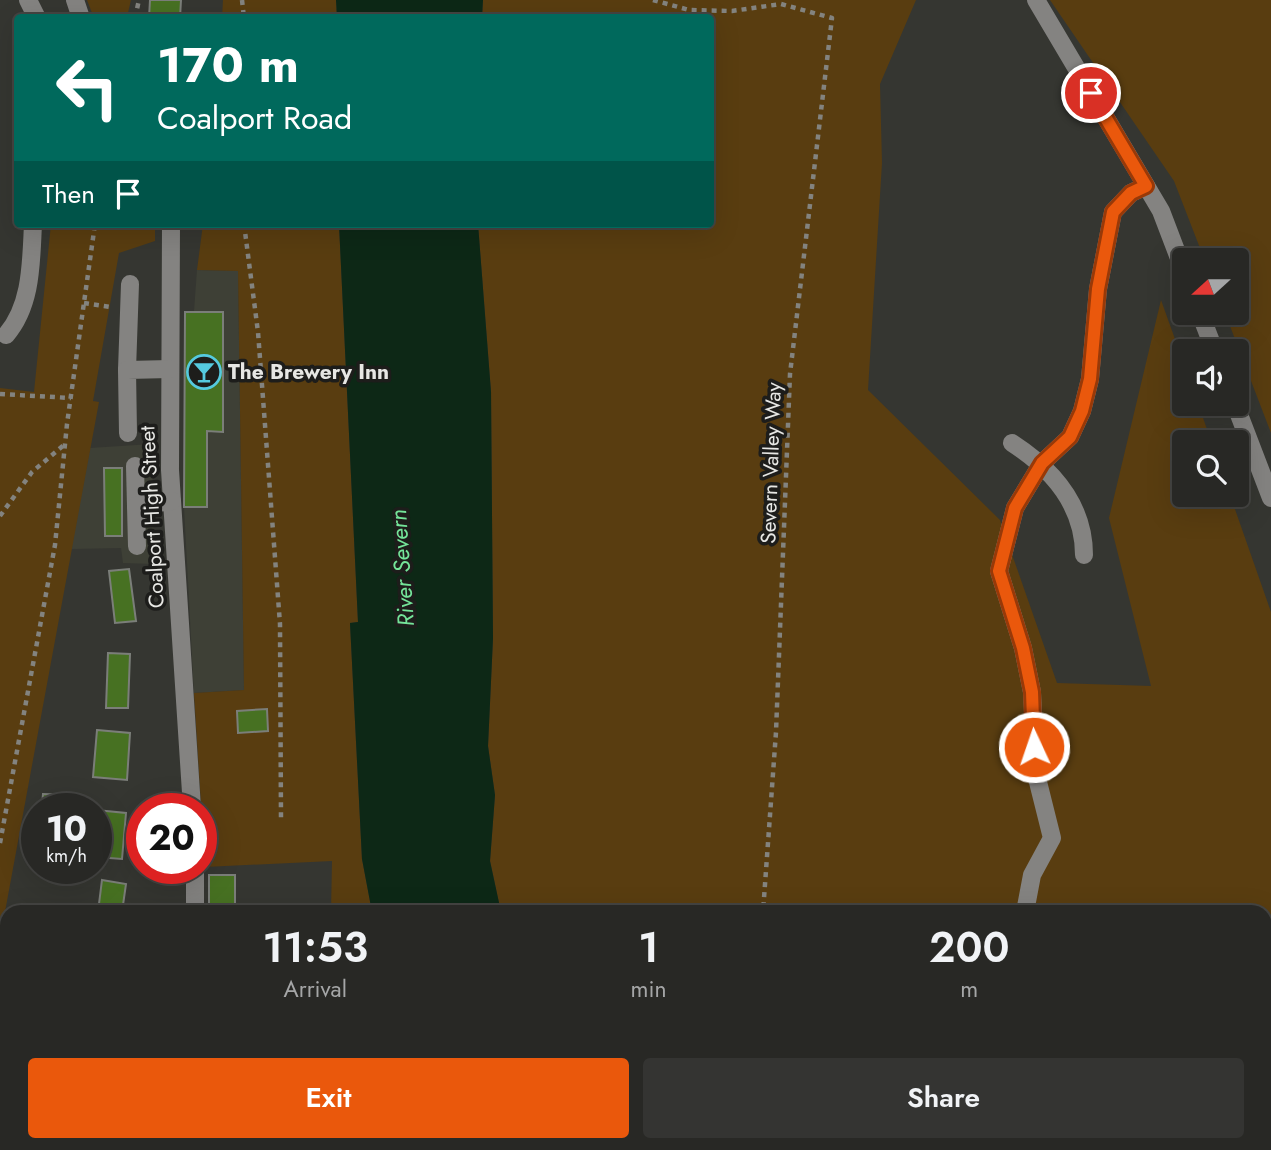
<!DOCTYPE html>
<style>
body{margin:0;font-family:Jost,sans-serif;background:#343432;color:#f1f3f6;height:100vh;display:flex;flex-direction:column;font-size:26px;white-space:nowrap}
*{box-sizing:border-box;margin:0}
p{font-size:23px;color:#a5a6a7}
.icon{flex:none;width:38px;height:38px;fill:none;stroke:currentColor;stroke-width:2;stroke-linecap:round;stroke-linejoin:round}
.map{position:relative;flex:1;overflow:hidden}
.panel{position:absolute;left:0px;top:905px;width:1272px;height:247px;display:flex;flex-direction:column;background:#282825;border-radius:21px 21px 0 0;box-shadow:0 7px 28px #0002,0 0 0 2px #444442}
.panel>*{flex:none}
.top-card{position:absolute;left:14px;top:14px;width:700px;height:214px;border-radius:7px;box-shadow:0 7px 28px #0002,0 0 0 2px #444442;background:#00695c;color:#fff;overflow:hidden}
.needle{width:46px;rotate:249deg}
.fabs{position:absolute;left:1172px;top:248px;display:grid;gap:14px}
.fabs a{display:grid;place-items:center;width:77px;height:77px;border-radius:7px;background:#282825;box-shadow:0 7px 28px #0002,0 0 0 2px #444442;font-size:35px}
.speed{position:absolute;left:21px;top:793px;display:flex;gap:14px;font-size:35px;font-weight:700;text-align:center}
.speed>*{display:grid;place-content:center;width:91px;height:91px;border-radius:50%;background:#282825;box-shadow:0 7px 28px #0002,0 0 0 2px #444442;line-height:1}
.speed small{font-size:18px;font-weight:400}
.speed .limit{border:10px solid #d22;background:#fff;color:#111}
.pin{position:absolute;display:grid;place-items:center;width:60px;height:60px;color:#fff;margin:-30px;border:4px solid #fff;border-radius:50%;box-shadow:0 2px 7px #0007}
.me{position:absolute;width:77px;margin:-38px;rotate:357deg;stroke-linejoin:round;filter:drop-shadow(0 0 5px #0008)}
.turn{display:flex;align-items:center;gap:24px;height:147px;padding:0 28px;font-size:32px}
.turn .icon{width:91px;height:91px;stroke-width:2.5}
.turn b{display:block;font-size:49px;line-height:60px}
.then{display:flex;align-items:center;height:66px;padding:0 28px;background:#0003;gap:14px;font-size:26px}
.eta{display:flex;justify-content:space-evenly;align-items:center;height:119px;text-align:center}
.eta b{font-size:42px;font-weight:600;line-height:49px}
.primary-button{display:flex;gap:14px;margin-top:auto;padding:14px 28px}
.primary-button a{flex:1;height:80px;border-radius:7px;background:#ea580c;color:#fff;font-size:28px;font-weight:600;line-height:80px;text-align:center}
.primary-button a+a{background:#343432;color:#f1f3f6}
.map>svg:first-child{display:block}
.built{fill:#3e4036}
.green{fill:#593d10}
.water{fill:#0d2816}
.building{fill:#477122;stroke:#7b7e79;stroke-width:2}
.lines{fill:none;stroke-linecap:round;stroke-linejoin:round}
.path{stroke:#83837f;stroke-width:4.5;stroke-dasharray:5 5;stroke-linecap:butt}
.minor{stroke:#848381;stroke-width:18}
.route-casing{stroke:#983908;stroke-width:18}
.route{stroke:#ea580c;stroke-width:12}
.labels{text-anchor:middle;stroke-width:7;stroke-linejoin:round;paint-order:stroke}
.poi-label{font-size:21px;font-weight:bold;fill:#e7e7e4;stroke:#1d1d1b;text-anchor:start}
.street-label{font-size:21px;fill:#e7e7e4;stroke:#1d1d1b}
.water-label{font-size:23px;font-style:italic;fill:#74e499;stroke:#1d1d1b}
</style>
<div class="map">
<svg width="1271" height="1150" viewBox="0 0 1271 1150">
<rect width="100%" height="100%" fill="#353631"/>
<g class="built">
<polygon points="197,270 238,271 244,690 194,693 184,507 185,312 194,311"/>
<polygon points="152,444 154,564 123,563 121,548 71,549 90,448"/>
</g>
<g class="green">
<polygon points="87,0 131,0 127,17 94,18"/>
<polygon points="223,0 336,0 337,17 222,18"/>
<polygon points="483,0 916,0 880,84 882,163 868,390 1000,520 1057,683 1151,686 1109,518 1161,300 1185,367 1185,404 1198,404 1212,443 1185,443 1185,495 1230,495 1271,612 1271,1150 528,1150 527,1145 1265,1144 1265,912 501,912 490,861 495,795 488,746 493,638 491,392 478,224 710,224 710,18 482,17"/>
<polygon points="1050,0 1271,0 1271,433 1225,313 1237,313 1237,261 1205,261 1174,181"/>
<polygon points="51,224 155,224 155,241 119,253 93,401 99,402 0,939 0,388 34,392"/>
<polygon points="203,224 339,224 358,622 350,623 362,859 372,912 331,912 332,861 205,867 194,693 244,690 238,271 197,270"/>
</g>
<g class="water">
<polygon points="336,0 483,0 482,17 337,17"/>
<polygon points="339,224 478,224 491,392 493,638 488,746 495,795 490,861 501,912 372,912 362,859 350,623 358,622"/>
<polygon points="527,1145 528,1150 399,1150 398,1145"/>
</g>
<g class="building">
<polygon points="150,0 181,0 180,18 149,18"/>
<polygon points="185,312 223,312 223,432 207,431 207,507 184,507"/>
<polygon points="104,468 122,468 122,536 105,536"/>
<polygon points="129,569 136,621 115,623 109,571"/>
<polygon points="108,653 130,654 128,708 106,708"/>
<polygon points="267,709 268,731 238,733 237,711"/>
<polygon points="97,730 130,733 127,780 93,777"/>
<polygon points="43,794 66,795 66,807 42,805"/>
<polygon points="96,810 126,813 122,859 96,857"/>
<rect x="209" y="875" width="26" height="37"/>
<polygon points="102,880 126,884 122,912 98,912"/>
<polygon points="35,1144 75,1144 73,1150 34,1150"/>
</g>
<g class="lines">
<g class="path">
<polyline points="242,0 244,18"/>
<polyline points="653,0 689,10 732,11 781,4 832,18 790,374 776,732 763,912"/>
<polyline points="135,18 139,0"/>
<polyline points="244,224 258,332 280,624 281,819"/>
<polyline points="84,303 111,307"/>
<polyline points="0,394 71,398"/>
<polyline points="0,516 32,472 65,444"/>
<polyline points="0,843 55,545 67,424 95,224"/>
<polyline points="766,1144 766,1150"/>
</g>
<g class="minor">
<polyline points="28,0 37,18"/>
<polyline points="75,0 81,18"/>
<polyline points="1036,0 1161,211 1185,274"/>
<polyline points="171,224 170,470 192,808"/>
<polyline points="1200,313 1215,352"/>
<path d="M6 335C32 305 31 262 33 224"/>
<polyline points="127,370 130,284"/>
<polyline points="1235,404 1271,498"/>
<polyline points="128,433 127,370 170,369"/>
<path d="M1012 443C1052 469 1084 505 1084 555"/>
<polyline points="135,466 136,506"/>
<polyline points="137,546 136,506 172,501"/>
<polyline points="195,912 195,868"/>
<polyline points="1025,912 1032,875 1052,838 1036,774 1032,692 1023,648 999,571 1015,508 1042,463 1070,437 1082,411 1090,379 1098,289 1113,212 1131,193 1146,186"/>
<polyline points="104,1150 105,1144"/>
<polyline points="178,1150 179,1144"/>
<polyline points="266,1150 267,1144"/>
</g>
</g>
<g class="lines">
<g class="route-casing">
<polyline id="route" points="1034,747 1032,692 1023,648 999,571 1015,508 1042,463 1070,437 1082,411 1090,379 1098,289 1113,212 1131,193 1146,186 1091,93"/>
</g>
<use href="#route" class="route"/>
</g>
<defs>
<g id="bar-ring" transform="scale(1.75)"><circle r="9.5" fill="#1d1d1b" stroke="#55cadf" stroke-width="1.5"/><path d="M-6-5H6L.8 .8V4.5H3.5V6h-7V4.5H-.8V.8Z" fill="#55cadf"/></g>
</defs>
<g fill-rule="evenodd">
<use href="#bar-ring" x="204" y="372"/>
</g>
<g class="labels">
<g class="poi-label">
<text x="228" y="379">The Brewery Inn</text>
</g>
<g class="street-label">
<text transform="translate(771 463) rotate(-88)" y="7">Severn Valley Way</text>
<text transform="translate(152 517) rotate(-93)" y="7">Coalport High Street</text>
</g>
<g class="water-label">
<text transform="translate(402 568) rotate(-94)" y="8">River Severn</text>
</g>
</g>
</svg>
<div class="fabs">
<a><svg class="needle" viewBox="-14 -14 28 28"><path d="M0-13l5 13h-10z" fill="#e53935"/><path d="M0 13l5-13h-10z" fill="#a5a6a7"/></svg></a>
<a><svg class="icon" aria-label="sound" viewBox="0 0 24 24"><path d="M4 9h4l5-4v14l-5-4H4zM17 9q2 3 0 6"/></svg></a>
<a><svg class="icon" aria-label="search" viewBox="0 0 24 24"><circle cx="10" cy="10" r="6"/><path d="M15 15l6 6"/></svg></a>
</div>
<div class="speed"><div>10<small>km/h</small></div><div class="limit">20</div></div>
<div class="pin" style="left:1091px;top:93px;background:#d93025"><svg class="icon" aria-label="arrive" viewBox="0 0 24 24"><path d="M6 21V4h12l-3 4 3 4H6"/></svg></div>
<svg class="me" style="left:1034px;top:747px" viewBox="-20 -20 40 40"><circle r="17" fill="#ea580c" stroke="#fff" stroke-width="3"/><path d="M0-11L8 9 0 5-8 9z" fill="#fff"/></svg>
<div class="top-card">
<div class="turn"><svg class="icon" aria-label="left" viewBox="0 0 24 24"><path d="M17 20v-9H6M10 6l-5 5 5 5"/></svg><div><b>170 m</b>Coalport Road</div></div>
<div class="then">Then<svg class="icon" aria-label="arrive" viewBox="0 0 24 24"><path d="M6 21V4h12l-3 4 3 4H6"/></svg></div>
</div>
<section class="panel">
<div class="eta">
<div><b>11:53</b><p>Arrival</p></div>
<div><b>1</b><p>min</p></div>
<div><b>200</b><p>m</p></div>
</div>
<div class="primary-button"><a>Exit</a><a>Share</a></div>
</section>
</div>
